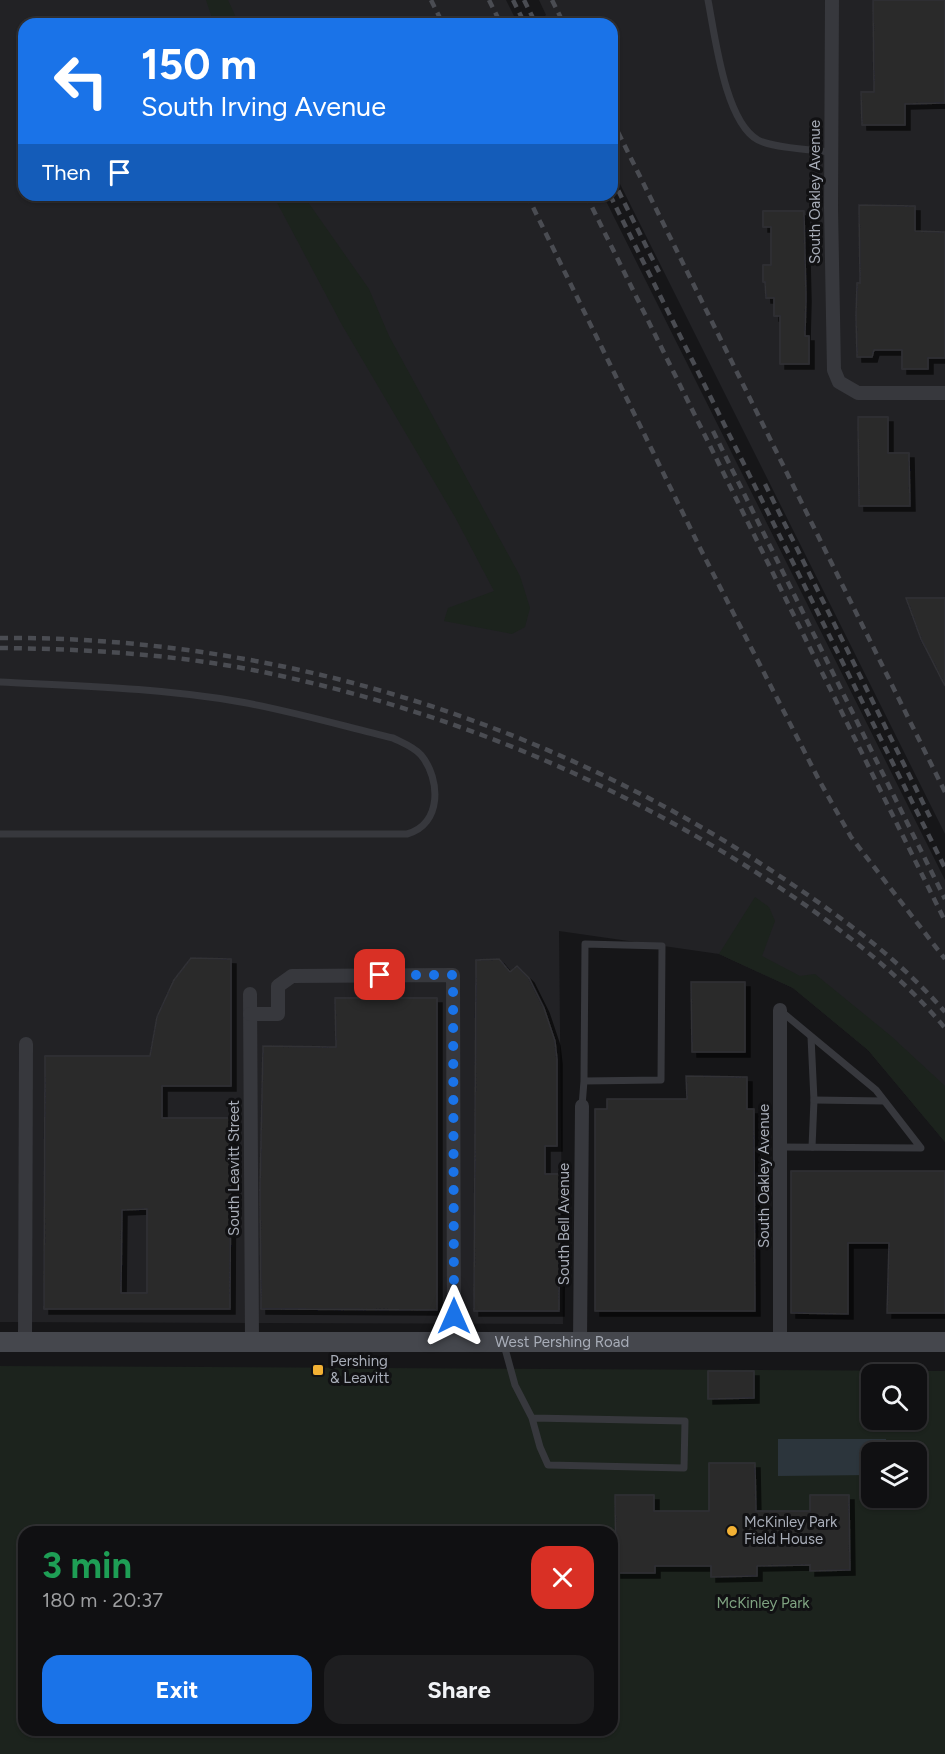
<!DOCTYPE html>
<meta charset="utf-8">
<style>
body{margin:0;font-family:Figtree,sans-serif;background:#1e1e20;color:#f1f3f6;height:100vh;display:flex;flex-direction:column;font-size:22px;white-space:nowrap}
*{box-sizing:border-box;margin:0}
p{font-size:20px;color:#9c9d9f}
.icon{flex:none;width:33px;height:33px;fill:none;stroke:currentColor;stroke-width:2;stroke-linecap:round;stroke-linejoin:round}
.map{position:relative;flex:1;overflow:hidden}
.side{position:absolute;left:18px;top:1526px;width:600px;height:210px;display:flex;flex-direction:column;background:#101012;border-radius:18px;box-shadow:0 2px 4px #0004,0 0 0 2px #303032}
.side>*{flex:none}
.guide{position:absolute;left:18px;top:18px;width:600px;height:183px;border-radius:18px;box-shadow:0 2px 4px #0004,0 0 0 2px #303032;background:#1a73e8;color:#fff;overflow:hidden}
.fabs{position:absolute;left:861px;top:1364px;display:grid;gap:12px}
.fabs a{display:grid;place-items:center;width:66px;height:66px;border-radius:12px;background:#101012;box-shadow:0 2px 4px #0004,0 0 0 2px #303032;font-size:30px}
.pin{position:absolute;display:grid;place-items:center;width:51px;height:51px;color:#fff;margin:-26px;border-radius:12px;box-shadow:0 3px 9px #0006}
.me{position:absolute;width:66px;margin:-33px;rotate:0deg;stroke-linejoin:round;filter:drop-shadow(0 0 4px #0008)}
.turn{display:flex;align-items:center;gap:21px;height:126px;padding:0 24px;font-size:27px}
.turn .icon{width:78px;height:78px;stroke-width:2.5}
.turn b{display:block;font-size:42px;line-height:51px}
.then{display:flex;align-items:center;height:57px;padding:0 24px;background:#0003;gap:12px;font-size:22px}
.round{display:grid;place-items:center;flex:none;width:63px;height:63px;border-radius:18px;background:#1e1e20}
.overview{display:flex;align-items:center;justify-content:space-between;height:102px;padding:0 24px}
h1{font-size:36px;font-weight:700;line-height:45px;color:#1e9e55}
.cta{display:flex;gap:12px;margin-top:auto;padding:12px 24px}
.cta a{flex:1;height:69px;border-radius:18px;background:#1a73e8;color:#fff;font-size:24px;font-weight:700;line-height:69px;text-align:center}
.cta a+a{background:#1e1e20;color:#f1f3f6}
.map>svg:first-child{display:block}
.built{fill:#222225}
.green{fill:#1c231d;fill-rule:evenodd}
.water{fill:#2c353c}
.building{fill:#29292c;stroke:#303034;stroke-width:1.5;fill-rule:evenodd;filter:url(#shadow)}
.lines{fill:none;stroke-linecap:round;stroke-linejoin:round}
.service{stroke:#37383d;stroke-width:7}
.minor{stroke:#37383d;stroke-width:14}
.secondary{stroke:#45474d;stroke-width:20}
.rail{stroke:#4a4c52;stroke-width:4.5;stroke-dasharray:8 6;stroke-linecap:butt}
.route{stroke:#1a73e8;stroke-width:10;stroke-dasharray:0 18}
.poi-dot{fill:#f2b134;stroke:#111113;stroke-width:2}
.labels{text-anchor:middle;stroke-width:6;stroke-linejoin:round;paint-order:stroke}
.street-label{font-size:15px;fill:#a8adb8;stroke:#111113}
.poi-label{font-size:15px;fill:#a8adb8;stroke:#111113;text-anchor:start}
.park-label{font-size:15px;fill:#7fa381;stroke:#111113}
</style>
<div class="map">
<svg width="945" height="1754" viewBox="0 0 945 1754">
<defs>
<filter id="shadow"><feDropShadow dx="5" dy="5" stdDeviation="0" flood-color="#0009"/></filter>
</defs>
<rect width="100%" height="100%" fill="#161618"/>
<g class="built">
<polygon points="0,0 506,0 518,24 24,24 24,195 603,195 945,880 945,1142 868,1050 793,988 719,954 559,931 563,1324 0,1322"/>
<polygon points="539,0 945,0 945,834 612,168 612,24 543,24 541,19 546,15"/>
</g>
<g class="green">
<polygon points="206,0 228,0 239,24 214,24"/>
<polygon points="273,195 303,195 369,289 389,336 520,576 530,608 525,627 512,634 444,621 448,608 494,591 455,517 342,325"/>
<polygon points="755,897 769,907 775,921 762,956 800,976 815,974 891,1036 945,1086 945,1142 868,1050 793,988 719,954"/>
<path d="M0 1366 945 1371V1754H0ZM872 1374H916V1419H872ZM872 1452H916V1497H872ZM24 1532H612V1730H24Z"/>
</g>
<polygon class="water" points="778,1439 886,1439 886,1452 872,1452 871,1475 778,1476"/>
<g class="building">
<polygon points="873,0 945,0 945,103 905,104 905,125 862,125 861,92 874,92"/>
<polygon points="859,205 915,206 915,231 945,232 945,358 928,358 928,369 902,369 902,350 874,350 872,357 857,357 856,316 857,283 860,283"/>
<polygon points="763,211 804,211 806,297 805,336 809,336 809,364 780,364 780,316 774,316 774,298 766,298 765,282 763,282 763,265 771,265 771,227 763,227"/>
<polygon points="858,417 888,417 888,453 909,453 910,506 859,506"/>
<polygon points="906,598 945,598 945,686 921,639"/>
<path d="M191 958 231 959V1086H162V1118H231L230 1309H44L45 1056H150L157 1017 174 980ZM147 1209V1293H121L122 1210Z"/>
<polygon points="499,959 510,972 517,966 529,978 544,1008 555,1041 557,1059 557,1146 545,1146 545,1174 560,1174 559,1311 474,1311 476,960"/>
<polygon points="691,982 745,982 745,1052 692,1052"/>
<polygon points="335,998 437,998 437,1310 261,1309 260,1190 263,1046 336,1047"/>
<polygon points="686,1076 747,1077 747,1109 754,1109 755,1311 595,1311 595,1109 607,1109 607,1099 687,1099"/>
<polygon points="791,1171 945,1171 945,1313 887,1313 889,1243 848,1243 848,1314 791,1313"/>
<polygon points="708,1371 754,1371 754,1398 708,1399"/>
<polygon points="709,1463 755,1463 756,1511 810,1511 810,1495 849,1495 850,1570 810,1571 810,1565 757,1566 757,1576 711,1577 711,1566 655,1566 655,1573 616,1573 615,1495 654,1495 654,1511 709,1511"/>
</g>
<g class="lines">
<g class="service">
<path d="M708 0C715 36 725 122 758 140 773 148 813 150 831 152"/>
<path d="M0 682C80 686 162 688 241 702 292 711 343 726 393 738 403 743 414 747 421 755 441 779 442 825 407 834H0"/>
<polyline points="811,1037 814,1100 812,1147"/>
<polyline points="814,1100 884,1101"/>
<polyline points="582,1106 584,1081 585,944 662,946 661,1080 584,1081"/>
<polyline points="780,1147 921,1148 876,1090 782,1012"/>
<polyline points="504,1345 515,1385 532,1418 685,1421 684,1468 548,1465 540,1447 532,1418"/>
</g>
<g class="minor">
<polyline points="832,0 831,208 834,370 839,382 858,393 945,393"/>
<polyline points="250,994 252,1342"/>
<polyline points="780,1010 780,1342"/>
<polyline points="250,1014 278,1014 278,986 292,976 453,975 454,1342"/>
<polyline points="25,1342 26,1044"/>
<polyline points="580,1342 582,1106"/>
</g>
<path class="secondary" id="s1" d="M0 1342H945"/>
<g class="rail">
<polyline points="431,0 443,24"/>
<polyline points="489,0 501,24"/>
<polyline points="513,0 525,24"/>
<polyline points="524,0 536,24"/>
<polyline points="552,0 564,24"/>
<polyline points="612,120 945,792"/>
<polyline points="612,178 659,272"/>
<polyline points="527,195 701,550 819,780 851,837 945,959"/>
<polyline points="586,195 945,921"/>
<polyline points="610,195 945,868"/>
<polyline points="713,431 945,899"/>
<polyline points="765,484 930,817"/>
<path d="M0 638C272 636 539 719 766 867 830 909 895 954 945 1012"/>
<path d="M0 648C92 649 187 655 277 675 447 712 598 774 746 866 816 910 892 964 945 1028"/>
</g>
</g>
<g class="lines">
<polyline class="route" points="380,975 453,975 454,1316"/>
</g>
<g class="poi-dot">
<rect x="312" y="1364" width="12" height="12" rx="3"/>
<circle cx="732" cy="1531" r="6"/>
</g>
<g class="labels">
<g class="street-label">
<text transform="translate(815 192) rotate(-90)" y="5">South Oakley Avenue</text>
<text transform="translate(234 1168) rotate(-90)" y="5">South Leavitt Street</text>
<text transform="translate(764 1176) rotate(-90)" y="5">South Oakley Avenue</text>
<text transform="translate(564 1224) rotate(-90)" y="5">South Bell Avenue</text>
<text dy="5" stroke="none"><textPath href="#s1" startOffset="562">West Pershing Road</textPath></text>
</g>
<g class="poi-label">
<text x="330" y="1366">Pershing<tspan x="330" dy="17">&amp; Leavitt</tspan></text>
<text x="744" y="1527">McKinley Park<tspan x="744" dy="17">Field House</tspan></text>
</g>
<g class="park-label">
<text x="763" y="1608">McKinley Park</text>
</g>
</g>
</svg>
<div class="fabs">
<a><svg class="icon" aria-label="search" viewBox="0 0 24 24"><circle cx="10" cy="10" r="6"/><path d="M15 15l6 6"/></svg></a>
<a><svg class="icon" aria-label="layers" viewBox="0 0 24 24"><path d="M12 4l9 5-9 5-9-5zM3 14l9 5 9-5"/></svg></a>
</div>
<div class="pin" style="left:380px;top:975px;background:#d93025"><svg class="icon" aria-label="arrive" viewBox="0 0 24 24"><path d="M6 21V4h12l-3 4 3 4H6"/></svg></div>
<svg class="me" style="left:454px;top:1316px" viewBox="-20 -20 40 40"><path d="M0-17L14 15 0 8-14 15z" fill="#1a73e8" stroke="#fff" stroke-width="4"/></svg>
<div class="guide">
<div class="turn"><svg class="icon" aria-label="left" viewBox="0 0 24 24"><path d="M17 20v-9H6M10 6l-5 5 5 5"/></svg><div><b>150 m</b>South Irving Avenue</div></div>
<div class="then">Then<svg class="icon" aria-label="arrive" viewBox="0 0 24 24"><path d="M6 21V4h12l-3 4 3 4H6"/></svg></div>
</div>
<section class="side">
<div class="overview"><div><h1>3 min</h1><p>180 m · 20:37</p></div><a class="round" style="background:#d93025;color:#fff"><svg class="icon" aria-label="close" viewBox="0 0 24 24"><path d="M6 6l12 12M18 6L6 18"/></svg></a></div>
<div class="cta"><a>Exit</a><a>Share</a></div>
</section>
</div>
